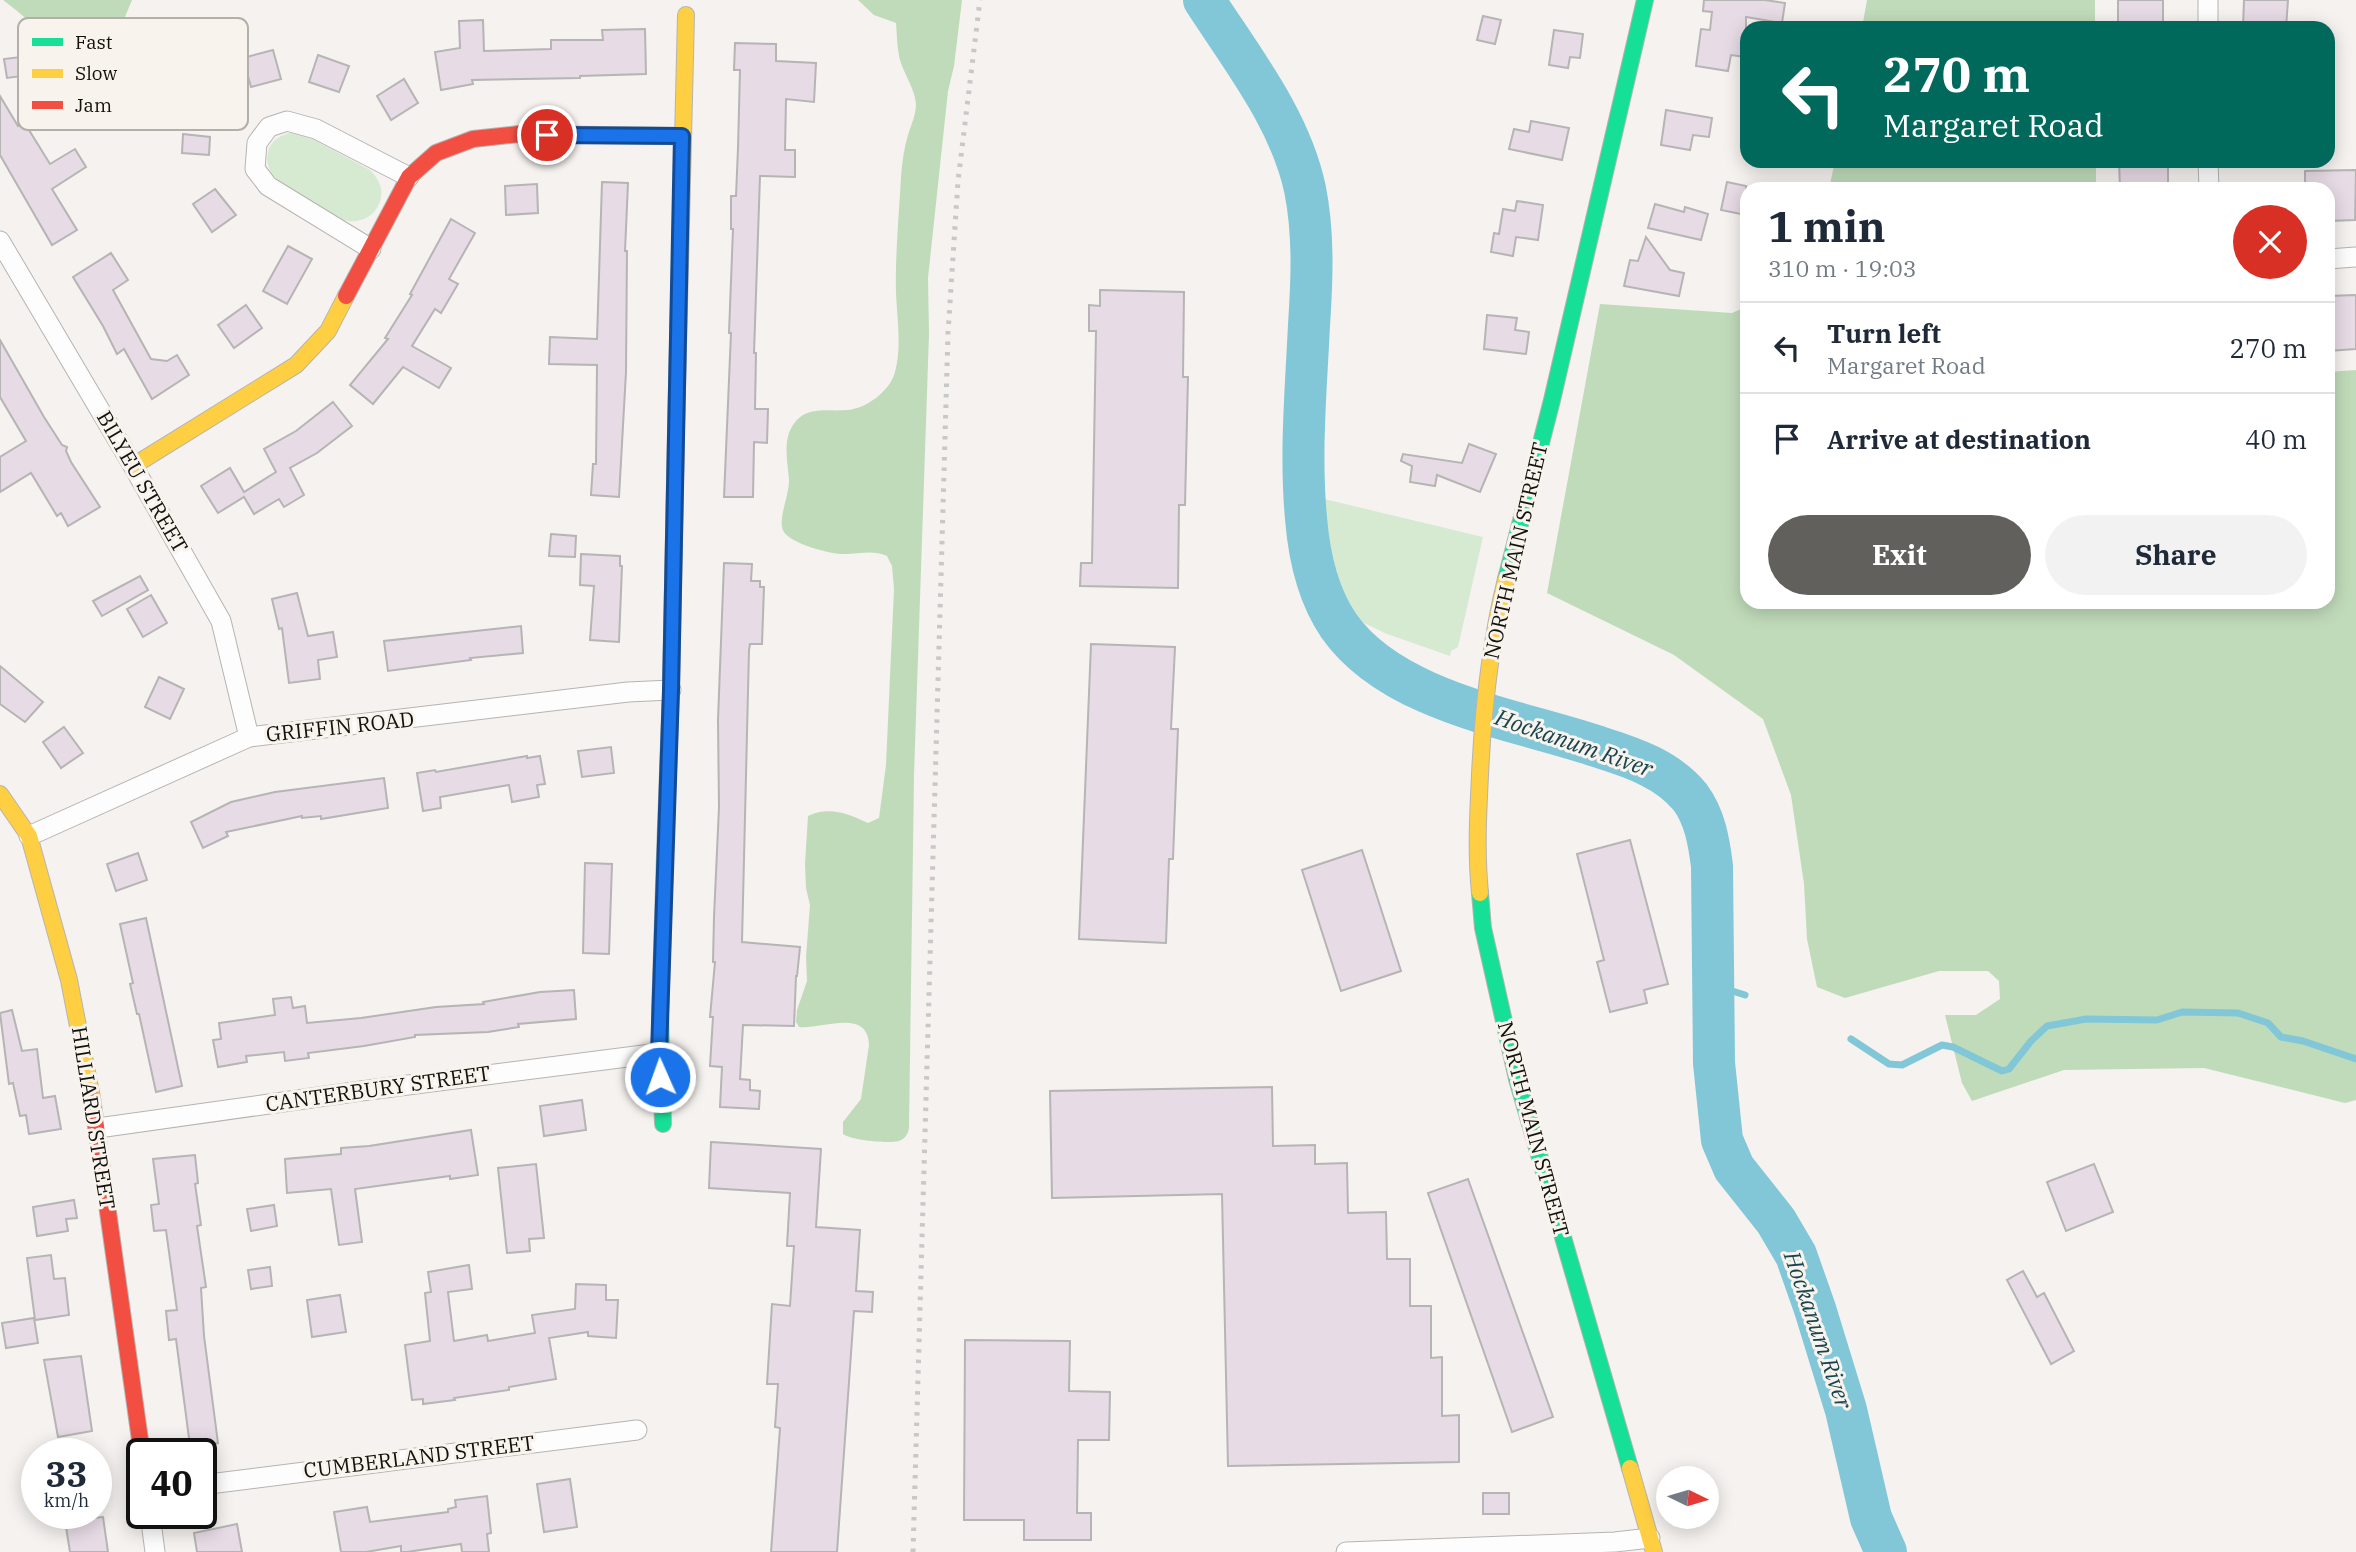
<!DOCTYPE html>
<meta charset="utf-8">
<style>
body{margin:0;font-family:"IBM Plex Serif",serif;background:#f2f2f3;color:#1f2937;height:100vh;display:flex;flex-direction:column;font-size:26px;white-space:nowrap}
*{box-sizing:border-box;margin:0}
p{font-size:23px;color:#747a83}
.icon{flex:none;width:38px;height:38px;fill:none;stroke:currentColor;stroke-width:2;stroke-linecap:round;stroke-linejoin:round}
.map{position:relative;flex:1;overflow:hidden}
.sheet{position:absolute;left:1740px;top:182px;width:595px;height:427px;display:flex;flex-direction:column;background:#fff;border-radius:21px;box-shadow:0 4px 18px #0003}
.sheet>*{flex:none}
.banner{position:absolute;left:1740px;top:21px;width:595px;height:147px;border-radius:21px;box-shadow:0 4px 18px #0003;background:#00695c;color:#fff;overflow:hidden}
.needle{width:46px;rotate:95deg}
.tools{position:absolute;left:1656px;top:1466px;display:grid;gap:14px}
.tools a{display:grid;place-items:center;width:63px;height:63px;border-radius:50%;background:#fff;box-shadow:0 4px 18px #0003;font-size:35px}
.speed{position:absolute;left:21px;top:1438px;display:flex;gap:14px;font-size:35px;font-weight:700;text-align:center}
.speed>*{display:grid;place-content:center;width:91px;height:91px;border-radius:50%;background:#fff;box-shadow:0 4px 18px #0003;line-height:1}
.speed small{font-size:18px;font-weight:400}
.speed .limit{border:4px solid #111;border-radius:10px;background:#fff;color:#111}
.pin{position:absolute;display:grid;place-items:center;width:60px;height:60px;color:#fff;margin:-30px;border:4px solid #fff;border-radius:50%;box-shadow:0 2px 7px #0007}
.me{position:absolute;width:77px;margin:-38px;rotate:358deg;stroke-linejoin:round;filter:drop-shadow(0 0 5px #0008)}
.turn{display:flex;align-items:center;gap:24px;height:147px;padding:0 28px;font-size:32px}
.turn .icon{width:91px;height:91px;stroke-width:2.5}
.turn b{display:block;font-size:49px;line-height:60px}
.round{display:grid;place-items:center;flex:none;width:74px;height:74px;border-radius:37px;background:#f2f2f3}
.summary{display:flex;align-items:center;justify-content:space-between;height:119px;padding:0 28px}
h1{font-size:42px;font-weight:700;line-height:52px}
.primary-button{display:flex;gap:14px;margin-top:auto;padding:14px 28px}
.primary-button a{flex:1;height:80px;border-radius:42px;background:#61605d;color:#fff;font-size:28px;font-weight:700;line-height:80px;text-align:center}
.primary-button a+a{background:#f2f2f3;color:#1f2937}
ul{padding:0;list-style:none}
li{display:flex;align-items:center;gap:21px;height:91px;padding:0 28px;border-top:2px solid #e0e1e3}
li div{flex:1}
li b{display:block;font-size:26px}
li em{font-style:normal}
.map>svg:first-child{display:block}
.green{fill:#d6ead1}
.forest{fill:#c0dbba}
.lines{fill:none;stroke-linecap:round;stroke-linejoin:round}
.stream{stroke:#82c7d7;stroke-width:7}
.river{stroke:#82c7d7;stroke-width:42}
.building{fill:#e7dbe5;stroke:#b6b4b4;stroke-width:2}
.street-casing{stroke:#b6b4b1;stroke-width:21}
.fast-casing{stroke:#b6b4b1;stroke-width:18}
.slow-casing{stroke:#b6b4b1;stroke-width:18}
.jam-casing{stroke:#b6b4b1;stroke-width:18}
.street{stroke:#fefdfd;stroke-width:19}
.fast{stroke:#16e098;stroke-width:16}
.slow{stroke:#ffcf43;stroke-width:16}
.jam{stroke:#f24e42;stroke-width:16}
.rail{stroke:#c8c8c6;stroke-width:5;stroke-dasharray:3.5 7;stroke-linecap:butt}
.route-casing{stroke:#114b97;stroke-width:18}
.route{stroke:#1a73e8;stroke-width:12}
.labels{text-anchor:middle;stroke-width:6;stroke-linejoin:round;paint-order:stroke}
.street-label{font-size:21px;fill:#12110e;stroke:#f8f3ec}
.water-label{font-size:23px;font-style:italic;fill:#17444f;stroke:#f8f3ec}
.key{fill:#f8f3ec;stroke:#b3afa9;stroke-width:2}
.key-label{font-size:19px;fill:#12110e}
</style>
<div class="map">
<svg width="2356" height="1552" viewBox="0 0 2356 1552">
<rect width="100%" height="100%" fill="#f5f2ef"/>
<g class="green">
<path d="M292 132 305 135 370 170C379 179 385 191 379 204 374 216 361 223 348 221 337 219 325 209 315 203 296 192 261 179 268 152 271 140 281 135 292 132Z"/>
<polygon points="1320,498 1483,537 1458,647 1451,651 1450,656 1387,634 1347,615 1327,545"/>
</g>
<g class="forest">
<path d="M3 0H132L117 36 102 53 92 96 87 106C44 115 58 73 48 48 38 26 21 14 3 0Z"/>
<path d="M858 0H962L954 66 948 91 928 278 929 334 914 775 909 1128C908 1134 905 1139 899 1141 888 1144 851 1140 843 1134V1122L861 1099 869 1045C868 1007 820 1030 799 1027L796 1022 797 1010 807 981 806 957 810 905 806 888 805 864 808 816C830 806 848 814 868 823L879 818 886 765 894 589 892 566 887 556C871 549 857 555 841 554 827 553 783 542 782 527 780 513 789 496 789 480 788 465 784 447 789 433 801 404 824 412 848 410 867 408 890 391 895 372 902 346 897 319 896 293 895 255 899 215 901 177 902 163 904 148 908 135 911 125 916 115 916 104 915 89 904 74 900 60 897 48 897 35 896 23L874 15Z"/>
<polygon points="1867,0 2095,0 2095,28 1862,28"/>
<polygon points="1835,161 2096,161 2096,189 1829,189"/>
<polygon points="1600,304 1732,313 1746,307 1746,602 2328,602 2328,372 2356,370 2356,1100 2345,1103 2204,1068 2064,1070 1972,1101 1962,1083 1945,1015 1976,1015 2000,999 1999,981 1988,971 1939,971 1845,998 1817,987 1807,939 1804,884 1791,795 1763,719 1674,655 1547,593"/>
</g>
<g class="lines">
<g class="stream">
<polyline points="1713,985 1745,995"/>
<polyline points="1851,1039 1889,1064 1902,1065 1942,1045 1953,1047 2002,1071 2009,1069 2031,1041 2047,1026 2086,1019 2157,1020 2182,1012 2238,1013 2268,1023 2281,1037 2303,1041 2356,1059"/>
</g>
<path class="river" d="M1204 0C1242 59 1290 119 1305 189 1314 234 1312 280 1309 325 1306 389 1300 454 1306 518 1309 556 1317 594 1339 626 1393 703 1518 719 1602 748 1634 758 1668 770 1690 797 1705 817 1709 842 1712 866L1714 1063 1722 1140 1734 1168 1776 1221 1796 1255 1815 1309 1846 1410 1871 1518 1886 1552"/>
</g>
<g class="building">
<polygon points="1704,0 1765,0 1785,3 1782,23 1746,17 1746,57 1731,55 1728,71 1696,66 1701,29 1710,30 1712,12 1703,11"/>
<rect x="2118" y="0" width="45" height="28"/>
<polygon points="2244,0 2288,0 2286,28 2243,28"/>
<polygon points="1483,16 1501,20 1495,44 1477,40"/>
<polygon points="483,20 484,51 551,49 551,40 603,40 602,30 645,29 646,74 580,76 580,78 472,80 473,84 441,90 435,52 460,48 459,21"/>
<polygon points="1554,30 1583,34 1580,58 1570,57 1568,68 1549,65"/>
<polygon points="735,43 776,44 776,61 816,63 814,102 786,99 785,150 795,150 795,177 760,176 754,353 756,353 755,409 768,409 767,443 754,442 753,497 724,497 731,333 729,333 733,229 731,229 731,196 736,196 738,148 740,70 734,70"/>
<polygon points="273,50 281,79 251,87 243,58"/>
<polygon points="318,55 349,66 339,92 309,82"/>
<polygon points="28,56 30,75 7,78 4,59"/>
<polygon points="404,79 418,103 391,120 377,96"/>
<polygon points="0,96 18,126 24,122 50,164 75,149 86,167 52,189 77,230 52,245 0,155"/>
<polygon points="1666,110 1712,118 1709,137 1693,135 1690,150 1661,145"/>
<polygon points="1531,121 1569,128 1562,160 1509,149 1514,129 1529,132"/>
<polygon points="183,134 210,137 209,155 182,153"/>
<polygon points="2119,161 2168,161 2168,189 2120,189"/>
<polygon points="2356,170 2355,220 2328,221 2328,189 2305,189 2305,171"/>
<polygon points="602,182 628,183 625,251 627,251 626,372 619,497 591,495 593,464 596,464 597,365 549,364 550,337 597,339"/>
<polygon points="1727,182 1746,186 1746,215 1721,210"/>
<polygon points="537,184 538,213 506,215 505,186"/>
<polygon points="215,189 236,215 212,232 193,204"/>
<polygon points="1517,201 1543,205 1538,240 1516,237 1513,256 1491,252 1494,233 1499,234 1503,209 1515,211"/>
<polygon points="1655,204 1684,212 1685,207 1708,214 1701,240 1648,228"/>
<polygon points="451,219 475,233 449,279 458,284 441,313 435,309 412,346 451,368 439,388 403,367 373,404 350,385 388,339 385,338 412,295 410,294"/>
<polygon points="1646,237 1670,270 1684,273 1679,296 1624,286 1630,260 1638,261"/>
<polygon points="288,246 312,259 287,304 263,291"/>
<polygon points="111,253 128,280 113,290 151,359 167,361 177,355 189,375 152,399 124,349 117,354 103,326 73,277"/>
<polygon points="1100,290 1184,292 1183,377 1188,377 1185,505 1179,505 1178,588 1080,586 1081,563 1092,563 1096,331 1089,331 1089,305 1100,306"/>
<polygon points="2356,295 2356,349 2328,351 2328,296"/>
<polygon points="246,305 262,328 234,348 218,325"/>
<polygon points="1487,315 1517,318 1515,330 1529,332 1526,354 1484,349"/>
<polygon points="0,340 44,417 62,445 67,447 66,451 71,462 100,507 68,526 61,513 57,516 31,473 0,492 0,457 26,441 0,397"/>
<polygon points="333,402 352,426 317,453 290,468 304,495 284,507 279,499 254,514 244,497 218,513 201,486 230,468 244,492 276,472 264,449 296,431"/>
<polygon points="1469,444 1496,454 1480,492 1437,475 1435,486 1410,482 1412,466 1401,461 1403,454 1462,463"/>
<polygon points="551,534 576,536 575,557 549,556"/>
<polygon points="581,554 620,556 620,566 622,566 619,642 590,640 594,586 580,585"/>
<polygon points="724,563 752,564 751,581 760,581 760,587 764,587 762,644 750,644 749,650 742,942 800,947 797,976 796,976 794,1026 743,1025 740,1079 750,1080 750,1090 760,1091 759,1109 720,1107 722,1067 710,1066 713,1017 710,1017 715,962 713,962 714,917 719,807 718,720"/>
<polygon points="140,576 148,590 102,616 93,601"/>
<polygon points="297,593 308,636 333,632 337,657 318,660 320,679 289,683 282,628 279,629 272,599"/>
<polygon points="151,595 167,623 143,637 127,609"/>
<polygon points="521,626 523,653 470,658 471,660 388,671 384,641"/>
<polygon points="1091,644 1175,647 1171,729 1178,729 1173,859 1169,859 1166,943 1079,939"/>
<polygon points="0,666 43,702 25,722 0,704"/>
<polygon points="159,677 184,689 170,719 145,707"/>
<polygon points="64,727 83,753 61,768 43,742"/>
<polygon points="611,747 614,773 582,777 578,751"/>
<polygon points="527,756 527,758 540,756 545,784 537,785 539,797 512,802 509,785 440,797 441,808 423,811 417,773 435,770 436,772"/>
<polygon points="384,778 388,808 321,819 321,816 302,818 302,816 226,832 228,836 203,848 191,822 231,802 275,792"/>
<polygon points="1630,840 1668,984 1644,990 1647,1003 1610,1012 1597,962 1604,960 1577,854"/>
<polygon points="1362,850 1401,971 1341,991 1302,870"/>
<polygon points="138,853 147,880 116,891 107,864"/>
<polygon points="585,863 612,864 609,954 583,953"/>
<polygon points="146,918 182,1086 156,1092 139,1014 137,1014 130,984 133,983 120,924"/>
<polygon points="574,990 576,1019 518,1024 519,1027 488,1032 415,1035 415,1037 364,1046 308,1053 309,1058 285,1061 284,1052 246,1056 247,1062 218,1067 213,1040 221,1039 219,1023 275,1015 273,999 291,997 293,1008 305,1006 307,1023 361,1018 436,1007 484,1004 483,1002 540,992"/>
<polygon points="12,1010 22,1051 37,1049 43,1098 55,1096 61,1129 29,1134 26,1115 20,1116 13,1083 9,1084 0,1013"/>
<polygon points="1272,1087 1273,1146 1315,1145 1315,1164 1347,1163 1348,1213 1386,1212 1387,1259 1410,1259 1410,1306 1431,1306 1431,1358 1442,1357 1442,1416 1459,1415 1459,1462 1228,1466 1222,1194 1052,1198 1050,1091"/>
<polygon points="582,1100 586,1130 544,1136 540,1106"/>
<polygon points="471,1130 478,1175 450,1179 450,1176 355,1189 362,1242 339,1245 331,1189 287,1193 285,1159 341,1154 341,1148 369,1146"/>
<polygon points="711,1142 821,1149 816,1227 860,1230 856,1291 873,1292 872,1312 854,1311 837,1552 771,1552 780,1428 775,1427 778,1384 767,1384 772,1304 790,1306 794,1246 787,1246 790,1193 709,1188"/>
<polygon points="195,1155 198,1183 195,1184 201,1225 197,1226 206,1287 201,1288 204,1336 218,1443 190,1446 176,1339 169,1340 166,1311 177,1310 166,1230 154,1231 151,1205 159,1204 153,1159"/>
<polygon points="536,1164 544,1238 529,1239 530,1251 507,1253 498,1168"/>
<polygon points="2094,1164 2113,1212 2066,1231 2047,1182"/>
<polygon points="1468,1179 1553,1417 1512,1432 1428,1193"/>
<polygon points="74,1200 77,1218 66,1219 68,1231 37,1236 33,1207"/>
<polygon points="274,1205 277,1226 251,1231 247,1209"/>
<polygon points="51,1255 54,1279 65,1278 69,1315 35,1320 27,1258"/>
<polygon points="469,1265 472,1289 448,1292 454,1341 487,1335 488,1341 535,1333 532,1315 575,1309 576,1284 606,1285 606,1300 618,1300 616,1338 588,1336 588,1332 549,1338 556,1379 509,1387 509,1390 454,1398 455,1400 423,1404 423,1399 412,1400 405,1345 430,1341 425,1293 431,1292 428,1272"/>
<polygon points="270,1267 272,1286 251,1289 248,1270"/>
<polygon points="2023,1271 2037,1297 2044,1293 2074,1351 2051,1364 2007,1280"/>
<polygon points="340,1295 346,1332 312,1337 307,1300"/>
<polygon points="34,1318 38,1343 6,1348 2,1323"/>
<polygon points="965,1340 1070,1341 1069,1391 1110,1392 1109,1440 1078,1440 1077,1513 1091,1513 1091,1540 1024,1540 1024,1520 964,1520"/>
<polygon points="81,1356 92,1431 58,1437 44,1360"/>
<polygon points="570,1479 577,1527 544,1532 537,1484"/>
<rect x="1483" y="1493" width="26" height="21"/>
<polygon points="487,1496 491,1533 487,1534 489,1552 462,1552 461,1544 407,1552 401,1552 401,1546 366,1552 341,1552 334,1512 367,1507 370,1522 448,1512 448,1509 456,1507 455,1500"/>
<polygon points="103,1517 108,1552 70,1552 66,1527 83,1524 82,1519"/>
<polygon points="237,1524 242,1552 197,1552 194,1533"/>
</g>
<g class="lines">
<g class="street-casing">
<g id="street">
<polyline points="2208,0 2208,28"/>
<polyline points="2208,161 2209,189"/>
<polyline points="0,241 133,466 221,621 249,737"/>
<polyline points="371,249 268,186 255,169 257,143 269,127 287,121 316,129 409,177"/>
<polyline points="2328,259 2356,257"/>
<polyline points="29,836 249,737 628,692 671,690"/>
<polyline points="98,1128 361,1091 659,1053"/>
<polyline points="201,1485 637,1430"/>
<polyline points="150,1514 155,1552"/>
<polyline points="1346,1552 1615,1542 1650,1538"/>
</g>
</g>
<g class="fast-casing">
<g id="fast">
<polyline points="1506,579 1552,400 1645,0"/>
<polyline points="1480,893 1483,928 1517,1079 1630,1468"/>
<polyline points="663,1124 660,1015 665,854"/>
</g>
</g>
<g class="slow-casing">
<g id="slow">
<polyline points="676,429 686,15"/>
<polyline points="133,466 296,365 328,331 346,296"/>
<polyline points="0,794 29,836 69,980 92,1098"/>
<path d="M1480 893C1476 853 1478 815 1480 775 1483 709 1490 644 1506 579"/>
<polyline points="1630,1468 1654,1552"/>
</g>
</g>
<g class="jam-casing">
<g id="jam">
<polyline points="346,296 409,177 436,153 473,139 519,134 682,136"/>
<polyline points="665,854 671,689 676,429"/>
<polyline points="92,1098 142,1454"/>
</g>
</g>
<use href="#street" class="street"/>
<use href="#fast" class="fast"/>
<use href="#slow" class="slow"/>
<use href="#jam" class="jam"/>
<polyline class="rail" points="913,1552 948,333 958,181 980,0"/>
</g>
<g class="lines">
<g class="route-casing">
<polyline id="route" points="547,135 682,136 671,690 659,1053 660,1077"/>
</g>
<use href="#route" class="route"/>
</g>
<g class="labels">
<g class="street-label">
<text transform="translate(142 482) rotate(60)" y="7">BILYEU STREET</text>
<text transform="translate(1516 551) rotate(-77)" y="7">NORTH MAIN STREET</text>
<text transform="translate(340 727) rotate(-6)" y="7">GRIFFIN ROAD</text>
<text transform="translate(378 1089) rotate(-8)" y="7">CANTERBURY STREET</text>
<text transform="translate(93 1118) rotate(81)" y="7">HILLIARD STREET</text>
<text transform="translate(1533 1129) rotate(75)" y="7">NORTH MAIN STREET</text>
<text transform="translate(419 1457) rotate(-7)" y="7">CUMBERLAND STREET</text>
</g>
<g class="water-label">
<text transform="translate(1574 743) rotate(19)" y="8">Hockanum River</text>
<text transform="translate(1818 1330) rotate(71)" y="8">Hockanum River</text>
</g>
</g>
<rect x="18" y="18" width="230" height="112" rx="10" class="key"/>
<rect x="32" y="38" width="31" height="8" fill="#16e098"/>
<rect x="32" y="69" width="31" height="9" fill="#ffcf43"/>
<rect x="32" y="101" width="31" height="8" fill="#f24e42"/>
<g class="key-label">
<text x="75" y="49">Fast</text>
<text x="75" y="80">Slow</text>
<text x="75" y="112">Jam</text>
</g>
</svg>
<div class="tools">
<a><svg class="needle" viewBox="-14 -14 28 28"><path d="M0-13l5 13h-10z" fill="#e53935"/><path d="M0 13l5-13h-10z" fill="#747a83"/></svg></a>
</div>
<div class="speed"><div>33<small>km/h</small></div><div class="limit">40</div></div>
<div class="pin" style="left:547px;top:135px;background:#d93025"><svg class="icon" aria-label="arrive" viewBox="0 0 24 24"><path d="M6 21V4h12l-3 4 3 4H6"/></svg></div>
<svg class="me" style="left:660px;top:1077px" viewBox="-20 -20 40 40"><circle r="17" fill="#1a73e8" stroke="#fff" stroke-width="3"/><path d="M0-11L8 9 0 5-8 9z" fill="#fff"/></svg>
<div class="banner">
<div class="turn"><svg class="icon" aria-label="left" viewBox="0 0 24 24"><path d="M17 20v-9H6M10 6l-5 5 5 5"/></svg><div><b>270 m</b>Margaret Road</div></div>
</div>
<section class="sheet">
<div class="summary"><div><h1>1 min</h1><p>310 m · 19:03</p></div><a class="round" style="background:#d93025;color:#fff"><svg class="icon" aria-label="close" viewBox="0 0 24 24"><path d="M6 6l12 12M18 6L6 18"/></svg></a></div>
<ul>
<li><svg class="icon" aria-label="left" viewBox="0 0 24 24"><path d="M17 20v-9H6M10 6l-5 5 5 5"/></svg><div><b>Turn left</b><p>Margaret Road</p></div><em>270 m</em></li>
<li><svg class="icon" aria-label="arrive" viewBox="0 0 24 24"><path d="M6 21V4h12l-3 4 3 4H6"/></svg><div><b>Arrive at destination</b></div><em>40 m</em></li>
</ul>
<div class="primary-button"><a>Exit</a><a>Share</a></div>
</section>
</div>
